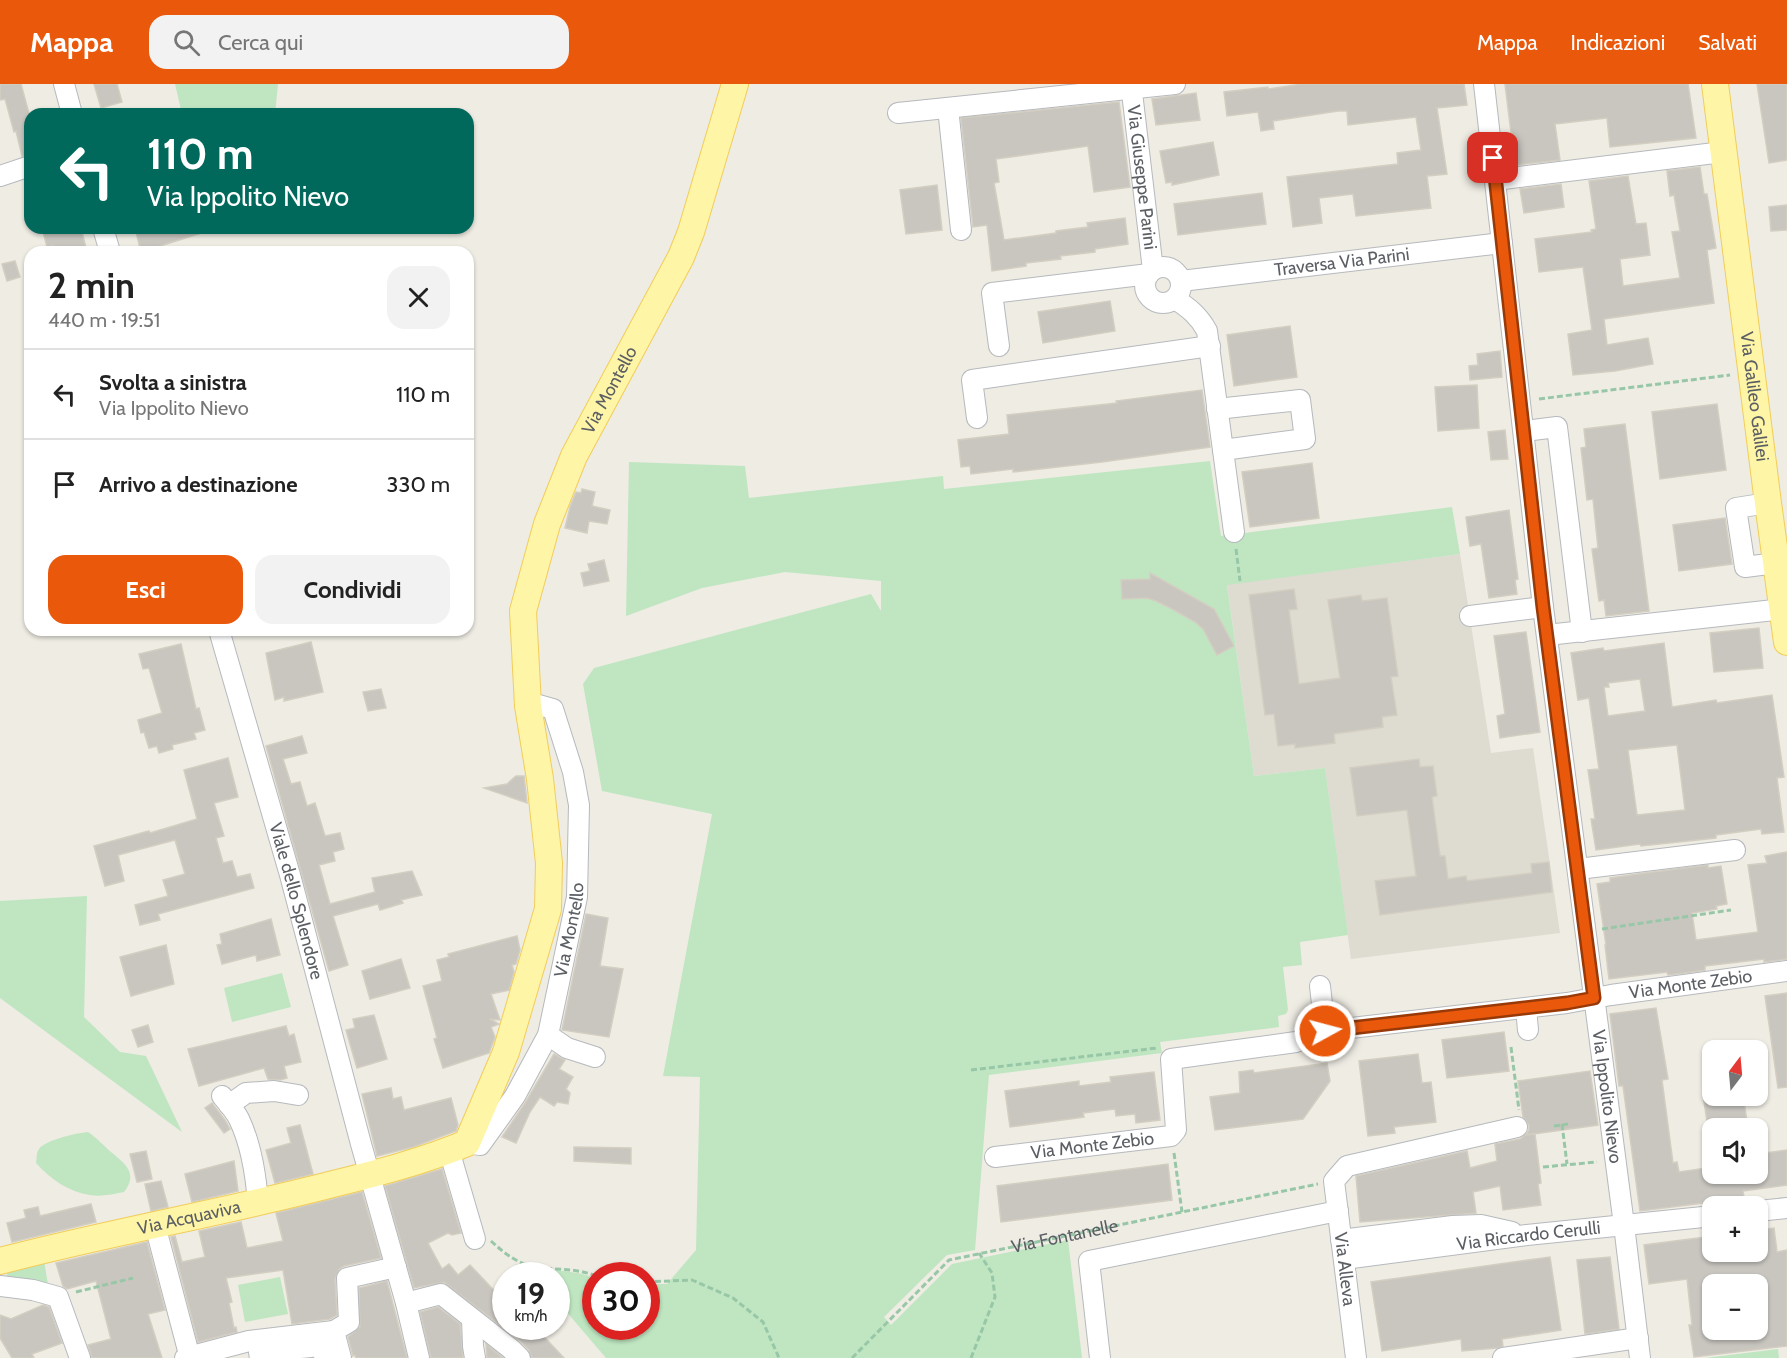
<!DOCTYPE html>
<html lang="it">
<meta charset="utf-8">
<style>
body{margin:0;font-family:Cabin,sans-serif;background:#f2f2f2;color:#222;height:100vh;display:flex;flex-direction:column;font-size:22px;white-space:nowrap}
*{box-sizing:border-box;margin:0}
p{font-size:20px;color:#767676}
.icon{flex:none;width:33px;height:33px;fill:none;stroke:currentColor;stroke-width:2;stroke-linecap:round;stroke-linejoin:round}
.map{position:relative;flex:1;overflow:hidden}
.details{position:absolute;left:24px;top:162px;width:450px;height:390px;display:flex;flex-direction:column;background:#fff;border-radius:18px;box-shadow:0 2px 4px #0004}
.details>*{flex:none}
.hud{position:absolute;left:24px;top:24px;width:450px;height:126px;border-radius:18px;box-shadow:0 2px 4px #0004;background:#00695c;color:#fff;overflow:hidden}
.needle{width:39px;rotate:16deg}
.buttons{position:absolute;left:1702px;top:956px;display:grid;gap:12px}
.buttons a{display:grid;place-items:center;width:66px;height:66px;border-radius:12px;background:#fff;box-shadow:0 2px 4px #0004;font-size:30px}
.speed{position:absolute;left:492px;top:1178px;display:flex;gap:12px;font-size:30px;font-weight:700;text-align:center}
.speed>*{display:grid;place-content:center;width:78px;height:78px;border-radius:50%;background:#fff;box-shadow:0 2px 4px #0004;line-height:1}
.speed small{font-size:15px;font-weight:400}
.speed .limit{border:9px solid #d22;background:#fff;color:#111}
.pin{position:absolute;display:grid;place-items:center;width:51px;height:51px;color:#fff;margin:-26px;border-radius:12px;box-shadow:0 3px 9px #0006}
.me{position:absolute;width:66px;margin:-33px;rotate:83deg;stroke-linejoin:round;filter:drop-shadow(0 0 4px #0008)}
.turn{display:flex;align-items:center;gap:21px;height:126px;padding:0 24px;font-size:27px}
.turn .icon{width:78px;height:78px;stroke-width:2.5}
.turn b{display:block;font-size:42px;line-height:51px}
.round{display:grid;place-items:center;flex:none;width:63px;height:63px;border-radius:18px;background:#f2f2f2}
.head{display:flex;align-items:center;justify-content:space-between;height:102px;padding:0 24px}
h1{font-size:36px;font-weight:700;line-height:45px}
.button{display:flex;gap:12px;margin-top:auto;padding:12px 24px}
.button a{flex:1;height:69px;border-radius:18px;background:#ea580c;color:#fff;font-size:24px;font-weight:700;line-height:69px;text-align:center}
.button a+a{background:#f2f2f2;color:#222}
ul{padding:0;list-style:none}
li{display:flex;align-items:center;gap:18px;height:90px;padding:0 24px;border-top:2px solid #e0e0e0}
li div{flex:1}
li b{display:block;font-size:22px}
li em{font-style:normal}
header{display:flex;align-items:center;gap:36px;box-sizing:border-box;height:84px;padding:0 30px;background:#ea580c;color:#fff}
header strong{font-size:28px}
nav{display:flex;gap:33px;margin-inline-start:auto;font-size:21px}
.search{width:420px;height:54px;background:#f2f2f2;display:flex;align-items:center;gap:15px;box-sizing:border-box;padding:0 21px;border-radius:18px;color:#767676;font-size:22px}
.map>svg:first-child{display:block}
.education{fill:#dedbd1}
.green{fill:#bfe6c1}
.building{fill:#c9c6c0;stroke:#d3cec1;stroke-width:1.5;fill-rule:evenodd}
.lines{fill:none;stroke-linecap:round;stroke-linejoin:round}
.minor-casing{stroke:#b6b9bd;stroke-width:22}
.major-casing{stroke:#f1cd59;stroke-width:28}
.path{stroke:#98c7a8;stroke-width:3;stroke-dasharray:6 3;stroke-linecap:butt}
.minor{stroke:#fff;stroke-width:20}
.major{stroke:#fff5a7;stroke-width:26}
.route-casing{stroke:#983908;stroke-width:15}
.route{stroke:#ea580c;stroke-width:10}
.labels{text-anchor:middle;stroke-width:5;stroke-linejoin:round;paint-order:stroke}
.street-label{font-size:18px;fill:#5b5f64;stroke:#fff}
</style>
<header>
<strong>Mappa</strong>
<div class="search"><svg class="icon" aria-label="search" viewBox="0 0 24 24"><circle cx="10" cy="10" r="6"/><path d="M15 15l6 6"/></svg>Cerca qui</div>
<nav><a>Mappa</a><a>Indicazioni</a><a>Salvati</a></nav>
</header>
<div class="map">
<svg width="1787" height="1274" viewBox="0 0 1787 1274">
<rect width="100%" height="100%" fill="#eeece3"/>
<polygon class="education" points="1460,470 1491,669 1533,664 1560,849 1351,875 1325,684 1254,692 1227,500"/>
<g class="green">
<polygon points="175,0 278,0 275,30 182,30"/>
<path d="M1210 377 1221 452 1452 423 1460 470 1227 501 1254 692 1325 684 1348 851 1300 858 1302 881 1283 883 1288 926 1286 930 1278 932 1279 943 1160 958 1162 969 989 991 975 1166 947 1171 884 1233 891 1241 952 1180 1068 1156 1082 1274H606L565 1226 557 1218 556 1191H527L515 1180C541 1188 570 1184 595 1194L596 1242H646L647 1200H667L696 1166 700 993 663 992 712 730 602 707 583 600 594 584 871 510 881 527V497L785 488 702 504 626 532 629 378 745 382 749 414 943 392 944 405Z"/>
<polygon points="87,812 84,933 120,968 146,972 182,1048 0,914 0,817"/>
<polygon points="282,889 291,923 232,938 224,904"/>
<path d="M88 1048C97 1054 103 1061 111 1068 124 1079 139 1089 124 1108 113 1110 101 1113 90 1111 69 1108 50 1095 36 1079 37 1075 36 1069 39 1065 45 1056 77 1049 88 1048Z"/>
<polygon points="44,1176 48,1201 6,1195 8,1187"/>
<polygon points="280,1193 288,1230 245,1238 238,1201"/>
<polygon points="1778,1265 1779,1274 1705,1274"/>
</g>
<g class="building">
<polygon points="0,0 21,0 30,33 30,70 22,72 16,47 14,48 5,15 0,16"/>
<polygon points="94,0 117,0 122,18 101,24"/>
<polygon points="1302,0 1464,0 1467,21 1437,24 1447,90 1427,92 1431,124 1356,132 1353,110 1319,114 1322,139 1293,143 1287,93 1398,80 1397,69 1421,66 1416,33 1348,41 1347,27 1338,27 1273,37 1274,45 1261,47 1258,28 1227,32 1224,8 1268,3 1268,5"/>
<polygon points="1505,0 1688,0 1696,54 1610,63 1607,34 1555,40 1560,76 1515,81"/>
<polygon points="1757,0 1787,0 1787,76 1769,79"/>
<polygon points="1196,9 1200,36 1156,41 1152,15"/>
<polygon points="1119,18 1130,103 1094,108 1088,62 996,75 999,98 994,99 1004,156 1056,149 1056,147 1088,143 1087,139 1125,134 1128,160 1095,165 1095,168 1060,172 1061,175 1026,179 1026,182 992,187 987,141 973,143 961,34"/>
<polygon points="1213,58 1219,91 1172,101 1172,98 1166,99 1160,67"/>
<polygon points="1700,83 1704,110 1707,110 1716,164 1707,166 1714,219 1604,235 1607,261 1648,254 1653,280 1615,287 1573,291 1568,250 1592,246 1583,183 1539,188 1535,155 1592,148 1591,146 1596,145 1589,97 1628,92 1636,140 1646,139 1650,171 1620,175 1623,202 1680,194 1672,148 1680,147 1674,111 1670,112 1667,87"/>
<polygon points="1561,100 1564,123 1524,129 1520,105"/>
<polygon points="937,101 942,146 906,150 900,106"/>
<polygon points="1262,109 1266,140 1178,151 1174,120"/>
<polygon points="1787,121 1787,146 1771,147 1769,123"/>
<polygon points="42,144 81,144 87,168 55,168 53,161 47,163"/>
<polygon points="135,144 207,144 208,147 141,168"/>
<polygon points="15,177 20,193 7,197 2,180"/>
<polygon points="1110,217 1115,247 1043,259 1038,228"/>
<polygon points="1290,242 1297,293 1234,302 1227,251"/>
<polygon points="1500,267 1502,293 1470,296 1469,282 1478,281 1477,270"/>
<polygon points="1477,301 1479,344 1438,347 1435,303"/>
<polygon points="1202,306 1210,363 1102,378 1013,388 1013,385 971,390 970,382 961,383 958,356 1009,350 1007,331 1117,319 1116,317"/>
<polygon points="1717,320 1726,386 1660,395 1652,328"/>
<polygon points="1625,340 1649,527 1606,532 1604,516 1599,517 1592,465 1598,464 1593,415 1587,416 1581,364 1586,363 1584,345"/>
<polygon points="1505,346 1508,375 1491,376 1488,348"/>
<polygon points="1312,379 1319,434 1250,443 1242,388"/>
<polygon points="582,405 595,408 592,422 610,426 607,440 589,437 587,449 565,444 570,423 576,408 581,409"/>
<polygon points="1509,426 1518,495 1515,496 1517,510 1489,514 1481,460 1470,462 1466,433"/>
<polygon points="1725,434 1732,480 1679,487 1673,441"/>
<polygon points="604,476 609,497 584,502 581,489 590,487 588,480"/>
<polygon points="1150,489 1214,525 1234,562 1217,571 1203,545 1195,538 1172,525 1156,517 1147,514 1122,515 1121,496 1150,495"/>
<polygon points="1294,505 1297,525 1289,526 1299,600 1340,594 1328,516 1361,511 1362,517 1387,514 1398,592 1391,593 1397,631 1382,633 1383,643 1334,650 1335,659 1295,664 1295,660 1278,662 1274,630 1265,631 1249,511"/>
<polygon points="1759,544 1763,584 1714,588 1710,549"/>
<polygon points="1526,548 1540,648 1500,654 1497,632 1505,630 1494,552"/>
<polygon points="311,558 323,608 284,617 284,613 275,616 266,569"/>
<path d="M1664 559 1672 623 1716 616 1717 619 1772 611 1784 693 1777 694 1784 748 1762 750 1761 745 1716 751V754L1641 762 1640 760 1596 766 1591 735H1595L1588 686 1599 685 1589 614 1578 616 1571 569 1603 564 1604 567ZM1640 595 1645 627 1608 632 1604 603H1609L1608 599ZM1677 661 1685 726 1637 731 1628 666Z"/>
<polygon points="181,560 196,625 199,624 205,646 194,649 196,655 172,661 173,665 159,669 157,662 149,664 144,648 141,649 138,636 162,629 149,584 143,585 139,570"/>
<polygon points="381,605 386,624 368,627 363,608"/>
<polygon points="302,652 307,669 283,675 291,700 300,698 307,722 315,719 325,752 340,749 344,765 333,768 335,777 319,781 330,820 375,808 372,794 412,787 422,811 401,816 403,819 380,826 378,820 333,832 348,881 329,887 266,662"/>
<polygon points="228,674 238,713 214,719 224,752 216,754 223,779 232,777 237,793 250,790 254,804 158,830 160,836 140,841 135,821 168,812 163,796 185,790 175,756 118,771 124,797 105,802 94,762 149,747 150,749 197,735 184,686"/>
<polygon points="1419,675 1420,683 1433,682 1437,712 1432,713 1440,772 1445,772 1448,795 1466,792 1467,797 1532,789 1531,780 1549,778 1552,808 1380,831 1375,797 1416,792 1407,726 1357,732 1350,684"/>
<polygon points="516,692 524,692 527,719 484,704 507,700"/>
<polygon points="1787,768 1787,875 1764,878 1764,875 1705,882 1705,886 1684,889 1668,891 1667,888 1609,895 1605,861 1606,861 1597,800 1610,798 1610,794 1645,789 1708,781 1708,784 1721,782 1727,820 1716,822 1717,825 1692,829 1696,856 1758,848 1748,781 1767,779 1765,772"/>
<polygon points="586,830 608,834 600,882 623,885 609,953 562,946"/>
<polygon points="271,835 280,871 257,877 256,871 222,880 217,861 222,860 220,850"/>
<polygon points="517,852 520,866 516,880 512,881 514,888 509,906 491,910 500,936 490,935 499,940 491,943 495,953 489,969 443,984 434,955 437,954 423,902 442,897 437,876 449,873 448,870"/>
<polygon points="166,861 174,900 131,912 120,873"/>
<polygon points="401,875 410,904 370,915 362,887"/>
<polygon points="1787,909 1787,1003 1778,1004 1765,912"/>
<polygon points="1656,924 1668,995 1662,996 1673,1079 1677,1078 1679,1088 1713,1083 1713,1089 1758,1089 1758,1070 1787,1066 1787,1101 1743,1107 1744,1114 1640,1127 1623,1002 1619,1002 1610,930"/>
<polygon points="374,931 387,975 357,984 346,946 355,944 353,935"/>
<polygon points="148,941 153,958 138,963 132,946"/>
<polygon points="286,942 289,952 294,950 301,978 284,982 287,994 280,996 268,995 264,984 199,1002 188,965"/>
<polygon points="1504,948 1509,987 1447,994 1442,956"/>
<polygon points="554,970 565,976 559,985 573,993 566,1005 570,1009 568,1020 557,1018 554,1022 540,1013 530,1028 516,1059 502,1053 525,1019"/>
<polygon points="1418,970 1422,999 1431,998 1436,1038 1394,1043 1395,1049 1368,1052 1359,977"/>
<polygon points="1327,979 1330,997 1303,1035 1215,1046 1210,1013 1240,1009 1239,988 1253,986 1254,989"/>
<polygon points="1590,987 1598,1041 1526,1051 1529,1046 1529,1041 1523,1033 1518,997"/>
<polygon points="1154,988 1160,1036 1136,1039 1135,1030 1116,1032 1115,1025 1083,1029 1084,1033 1010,1043 1005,1007 1079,997 1079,1002 1111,998 1110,993"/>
<polygon points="391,1004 393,1015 401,1013 404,1026 451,1014 458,1041 456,1047 413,1063 377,1072 362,1010"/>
<polygon points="1703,1011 1743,1011 1748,1044 1708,1044"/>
<polygon points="212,1019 225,1036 230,1045 224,1049 205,1024"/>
<polygon points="300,1041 313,1090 275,1099 266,1066 291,1059 287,1044"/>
<polygon points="1535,1050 1541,1099 1538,1100 1541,1121 1503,1126 1500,1102 1473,1108 1476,1129 1360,1138 1356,1092 1467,1067 1470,1084 1497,1077 1495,1060 1520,1055 1525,1051"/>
<polygon points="574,1063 631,1064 631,1080 574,1077"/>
<polygon points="146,1067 152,1095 137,1098 130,1070"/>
<polygon points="234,1077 238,1107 192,1118 185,1090"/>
<polygon points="1168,1080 1172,1116 1001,1138 997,1102"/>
<polygon points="442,1085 461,1149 452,1151 448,1149 428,1159 442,1185 449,1180 458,1191 470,1181 506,1219 506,1242 534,1242 564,1274 532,1274 529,1266 519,1256 444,1198 414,1204 385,1102"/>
<polygon points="161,1097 168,1123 151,1127 145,1100"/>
<polygon points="362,1108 381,1174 344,1182 339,1185 335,1195 337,1231 330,1235 292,1240 283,1186 226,1194 232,1218 229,1219 234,1244 236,1243 237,1248 198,1258 171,1153 175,1152 182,1178 205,1173 199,1147 241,1138 247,1164 283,1157 276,1129"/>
<polygon points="91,1120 96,1138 12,1158 7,1139 26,1134 24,1126 38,1123 40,1132"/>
<path d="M1774 1144 1777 1168 1787 1166V1262L1694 1273 1689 1241H1692L1687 1195 1649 1200 1644 1161 1713 1152V1167H1758V1146ZM1713 1200H1758V1245H1713Z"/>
<polygon points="147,1158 165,1226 148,1230 162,1274 92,1274 88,1261 111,1255 96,1197 67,1205 63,1202 56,1179"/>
<polygon points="1550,1173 1561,1246 1502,1255 1503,1262 1497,1264 1462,1267 1461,1255 1382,1267 1371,1198"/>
<polygon points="1610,1173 1619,1245 1585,1250 1577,1176"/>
<polygon points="387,1197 407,1274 356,1274 355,1271 353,1272 348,1253 360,1243 359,1204"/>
<polygon points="43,1221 49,1223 62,1259 32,1270 34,1274 12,1274 0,1254 0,1231 11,1235"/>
<polygon points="438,1223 460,1240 463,1274 431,1274 420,1228"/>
<polygon points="486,1260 503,1274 487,1274"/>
</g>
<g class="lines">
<g class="minor-casing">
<g id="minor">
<polyline points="64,0 72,30"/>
<path id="s2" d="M1131 0 1153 186"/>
<path id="s3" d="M1484 0 1543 523 1624 1141 1640 1274"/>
<polyline points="948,24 961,146"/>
<polyline points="898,29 1175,0"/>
<polyline points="0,92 30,82"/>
<polyline points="1495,96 1723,68"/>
<polyline points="103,144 110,168"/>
<circle cx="1163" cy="201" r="18"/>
<path id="s4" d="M1181 197 1502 159"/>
<path d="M1175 215C1189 224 1199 232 1207 247L1234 448"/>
<polyline points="999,262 992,209 1149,190"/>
<polyline points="1217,325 1300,316 1305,355 1223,366"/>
<polyline points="977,334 972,296 1210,262"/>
<polyline points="1524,347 1557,343 1582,548"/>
<polyline points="1768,419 1736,424 1745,483 1776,479"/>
<polyline points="1470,532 1543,523"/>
<path id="s5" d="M219 546 290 791 361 1060 406 1219 419 1274"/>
<polyline points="1547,551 1783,525"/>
<polyline points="1578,785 1735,766"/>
<polyline points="1320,902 1325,947"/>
<polyline points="1526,924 1528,946"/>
<polyline points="548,951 567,964 595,973"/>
<path d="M222 1012C228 1019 235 1027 239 1035 251 1060 256 1092 258 1119"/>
<polyline points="229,1021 246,1009 274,1007 298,1011"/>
<path id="s6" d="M467 1059 480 1061 515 1012 548 951 577 813 579 721 573 688 553 625 539 621 528 622"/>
<polyline points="449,1066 475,1155"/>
<path id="s7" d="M995 1073 1171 1052 1176 1046 1171 975 1296 958 1325 947 1567 919 1611 911 1787 887"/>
<polyline points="1758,1127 1787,1124"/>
<polyline points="155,1141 190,1274"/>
<polyline points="1341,1156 1453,1142 1481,1141 1512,1148"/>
<path id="s8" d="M1344 1175 1527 1151 1713 1132"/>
<polyline points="0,1202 33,1206 58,1213 80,1274"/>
<polyline points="406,1219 441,1210 511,1265 520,1274"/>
<polyline points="472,1235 473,1262 475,1274"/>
<polyline points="185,1274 249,1257 334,1247"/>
<polyline points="260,1274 259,1268 321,1262 325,1274"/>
<polyline points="341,1274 334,1247 349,1238 347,1194 396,1183"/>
<polyline points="1100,1274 1089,1177 1338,1127"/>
<polyline points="1356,1274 1334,1097 1347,1082 1517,1043"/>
<polyline points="1503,1274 1638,1254"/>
</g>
</g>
<g class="major-casing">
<g id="major">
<path id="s9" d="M1715 0 1768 419 1787 558"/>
<path id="s10" d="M0 1177C110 1148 222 1129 333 1100 378 1089 424 1077 467 1059L506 968 548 825 549 779 540 695 528 622 523 527 547 440 574 372 681 173 691 148 735 0"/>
</g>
</g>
<g class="path">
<polyline points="1539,315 1730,291"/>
<polyline points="1236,465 1240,497"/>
<polyline points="1602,845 1731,826"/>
<polyline points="1511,963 1519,1026"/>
<polyline points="971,986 1157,964"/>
<polyline points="1562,1040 1567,1080"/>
<polyline points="1554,1042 1568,1040"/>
<polyline points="1174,1069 1182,1128"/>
<polyline points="1543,1083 1597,1078"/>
<path d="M491 1157C503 1168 515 1178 531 1182 552 1187 575 1183 596 1192"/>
<polyline points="646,1198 692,1196 733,1214 763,1238 779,1274"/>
<polyline points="76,1208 133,1194"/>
<path id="s1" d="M852 1274 949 1176 1318 1100"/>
<polyline points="971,1274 995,1213 992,1189 979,1169"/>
</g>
<use href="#minor" class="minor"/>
<use href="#major" class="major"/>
</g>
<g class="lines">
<g class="route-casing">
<polyline id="route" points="1325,947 1567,919 1594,914 1543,523 1493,74"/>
</g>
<use href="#route" class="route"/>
</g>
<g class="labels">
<g class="street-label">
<text dy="6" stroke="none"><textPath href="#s2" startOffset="94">Via Giuseppe Parini</textPath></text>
<text dy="6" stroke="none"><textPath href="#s4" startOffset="162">Traversa Via Parini</textPath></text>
<text dy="6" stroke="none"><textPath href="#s10" startOffset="1268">Via Montello</textPath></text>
<text dy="6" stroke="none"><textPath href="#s9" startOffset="315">Via Galileo Galilei</textPath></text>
<text dy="6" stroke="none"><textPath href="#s5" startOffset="282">Viale dello Splendore</textPath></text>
<text dy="6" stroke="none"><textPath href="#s6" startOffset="250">Via Montello</textPath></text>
<text dy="6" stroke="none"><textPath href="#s7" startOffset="782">Via Monte Zebio</textPath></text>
<text dy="6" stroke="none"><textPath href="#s3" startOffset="1020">Via Ippolito Nievo</textPath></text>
<text dy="6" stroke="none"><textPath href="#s7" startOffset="98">Via Monte Zebio</textPath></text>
<text dy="6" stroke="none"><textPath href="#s10" startOffset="194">Via Acquaviva</textPath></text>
<text dy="6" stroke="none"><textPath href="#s1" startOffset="256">Via Fontanelle</textPath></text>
<text dy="6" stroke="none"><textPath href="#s8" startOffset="186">Via Riccardo Cerulli</textPath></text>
<text transform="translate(1345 1185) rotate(83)" y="6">Via Alleva</text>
</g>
</g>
</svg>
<div class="buttons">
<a><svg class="needle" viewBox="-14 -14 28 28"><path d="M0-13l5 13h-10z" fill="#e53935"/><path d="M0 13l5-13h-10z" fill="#767676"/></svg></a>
<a><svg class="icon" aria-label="sound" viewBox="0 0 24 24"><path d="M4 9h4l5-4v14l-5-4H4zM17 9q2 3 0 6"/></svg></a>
<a>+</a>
<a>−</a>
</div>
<div class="speed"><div>19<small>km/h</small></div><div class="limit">30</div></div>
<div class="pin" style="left:1493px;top:74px;background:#d93025"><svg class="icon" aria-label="arrive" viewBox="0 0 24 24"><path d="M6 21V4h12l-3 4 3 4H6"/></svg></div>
<svg class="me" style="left:1325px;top:947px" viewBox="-20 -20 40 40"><circle r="17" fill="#ea580c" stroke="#fff" stroke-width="3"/><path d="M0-11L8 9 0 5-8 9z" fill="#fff"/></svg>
<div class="hud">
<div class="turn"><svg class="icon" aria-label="left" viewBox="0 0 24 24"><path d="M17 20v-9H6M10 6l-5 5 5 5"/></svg><div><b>110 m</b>Via Ippolito Nievo</div></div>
</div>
<section class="details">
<div class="head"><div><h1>2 min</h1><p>440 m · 19:51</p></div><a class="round"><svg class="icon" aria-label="close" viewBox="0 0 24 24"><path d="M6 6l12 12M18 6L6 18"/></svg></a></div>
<ul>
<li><svg class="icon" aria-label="left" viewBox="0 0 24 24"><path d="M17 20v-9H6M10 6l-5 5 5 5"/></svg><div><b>Svolta a sinistra</b><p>Via Ippolito Nievo</p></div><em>110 m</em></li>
<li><svg class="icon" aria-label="arrive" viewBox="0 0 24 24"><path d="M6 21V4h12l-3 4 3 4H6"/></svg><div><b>Arrivo a destinazione</b></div><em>330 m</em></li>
</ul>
<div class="button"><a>Esci</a><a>Condividi</a></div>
</section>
</div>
